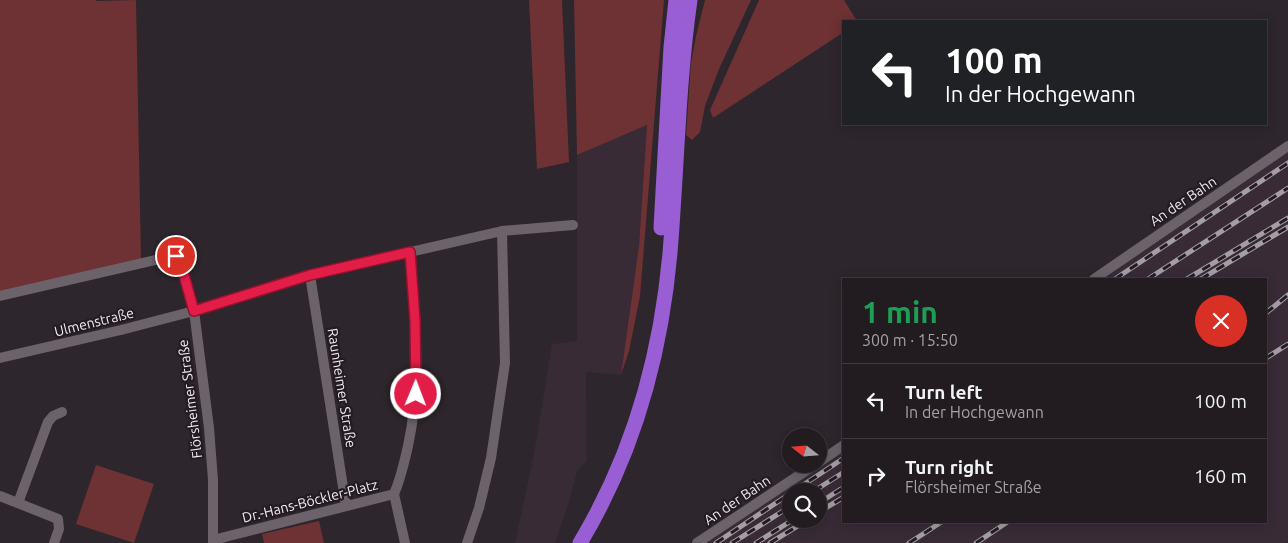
<!DOCTYPE html>
<meta charset="utf-8">
<style>
body{margin:0;font-family:Ubuntu,sans-serif;background:#2e292e;color:#f1f3f6;height:100vh;display:flex;flex-direction:column;font-size:19px;white-space:nowrap}
*{box-sizing:border-box;margin:0}
p{font-size:16px;color:#a2a1a5}
.icon{flex:none;width:28px;height:28px;fill:none;stroke:currentColor;stroke-width:2;stroke-linecap:round;stroke-linejoin:round}
.map{position:relative;flex:1;overflow:hidden}
.details{position:absolute;left:842px;top:278px;width:425px;height:245px;display:flex;flex-direction:column;background:#221c21;border-radius:0px;box-shadow:0 2px 12px #0003,0 0 0 1px #3f3a3f}
.details>*{flex:none}
.banner{position:absolute;left:842px;top:20px;width:425px;height:105px;border-radius:0px;box-shadow:0 2px 12px #0003,0 0 0 1px #3f3a3f;background:#202124;color:#fff;overflow:hidden}
.needle{width:32px;rotate:287deg}
.controls{position:absolute;left:782px;top:428px;display:grid;gap:10px}
.controls a{display:grid;place-items:center;width:45px;height:45px;border-radius:50%;background:#221c21;box-shadow:0 2px 12px #0003,0 0 0 1px #3f3a3f;font-size:25px}
.pin{position:absolute;display:grid;place-items:center;width:42px;height:42px;color:#fff;margin:-21px;border:2px solid #fff;border-radius:50%;box-shadow:0 1px 5px #0007}
.me{position:absolute;width:55px;margin:-28px;rotate:1deg;stroke-linejoin:round;filter:drop-shadow(0 0 4px #0008)}
.turn{display:flex;align-items:center;gap:18px;height:105px;padding:0 20px;font-size:22px}
.turn .icon{width:65px;height:65px;stroke-width:2.5}
.turn b{display:block;font-size:35px;line-height:42px}
.round{display:grid;place-items:center;flex:none;width:52px;height:52px;border-radius:26px;background:#2e292e}
.overview{display:flex;align-items:center;justify-content:space-between;height:85px;padding:0 20px}
h1{font-size:30px;font-weight:700;line-height:38px;color:#1e9e55}
ul{padding:0;list-style:none}
li{display:flex;align-items:center;gap:15px;height:75px;padding:0 20px;border-top:1px solid #3f3a3f}
li div{flex:1}
li b{display:block;font-size:19px}
li em{font-style:normal}
.map>svg:first-child{display:block}
.built{fill:#382b36;fill-rule:evenodd}
.green{fill:#6e3134}
.lines{fill:none;stroke-linecap:round;stroke-linejoin:round}
.minor{stroke:#6b626a;stroke-width:10}
.highway{stroke:#9a5ed4;stroke-width:15}
.rail-casing{stroke:#a39ea3;stroke-width:5}
.rail{stroke:#231c23;stroke-width:3;stroke-dasharray:9;stroke-linecap:butt}
.route-casing{stroke:#92132f;stroke-width:12}
.route{stroke:#e11d48;stroke-width:9}
.labels{text-anchor:middle;stroke-width:4.5;stroke-linejoin:round;paint-order:stroke}
.street-label{font-size:14px;fill:#f1ecf1;stroke:#231c23}
</style>
<div class="map">
<svg width="1288" height="543" viewBox="0 0 1288 543">
<rect width="100%" height="100%" fill="#2d262c"/>
<g class="built">
<polygon points="647,125 639,246 621,375 586,372 587,460 577,471 568,505 555,543 515,543 534,454 552,344 577,341 577,155"/>
<path d="M1288 151V541L1284 543H702L844 448V521H1266V279H1097ZM791 491H819V519H791Z"/>
</g>
<g class="green">
<polygon points="0,0 96,0 97,1 136,0 141,259 0,293"/>
<polygon points="529,0 562,0 569,162 537,169"/>
<polygon points="574,0 664,0 640,296 629,351 621,375 639,246 647,125 577,155"/>
<polygon points="705,0 751,0 719,69 705,106 700,132 692,140 686,135 691,63 696,36"/>
<polygon points="759,0 844,0 857,21 844,21 844,32 713,118 710,110"/>
<polygon points="96,465 154,484 134,543 76,524"/>
<polygon points="319,521 324,543 264,543 262,534"/>
</g>
<g class="lines">
<g class="minor">
<polyline points="310,275 346,506"/>
<polyline points="1094,279 1288,146"/>
<polyline points="0,296 173,256 179,258 194,311 209,428 213,480 213,543"/>
<polyline points="0,358 121,330 194,311 310,275 410,252 502,231 573,225"/>
<polyline points="819,462 844,445"/>
<path d="M394 494C401 478 404 463 408 446 422 382 415 317 410 252"/>
<polyline points="394,494 405,543"/>
<polyline points="0,496 58,519 59,529 54,543"/>
<polyline points="18,503 48,422 53,416 62,412"/>
<polyline points="213,540 394,494"/>
<polyline points="467,543 479,508 491,458 505,363 502,231"/>
<polyline points="697,543 816,464"/>
</g>
<g class="highway">
<polyline points="661,228 671,47 676,0"/>
<path d="M580 543C633 455 661 354 670 253 677 168 678 84 690 0"/>
</g>
<g class="rail-casing">
<g id="rail">
<polyline points="1115,279 1288,163"/>
<polyline points="1148,279 1288,188"/>
<polyline points="1187,279 1288,218"/>
<polyline points="1201,279 1288,227"/>
<polyline points="1266,313 1288,295"/>
<polyline points="1266,358 1288,344"/>
<polyline points="794,491 844,458"/>
<polyline points="814,491 844,472"/>
<polyline points="819,503 844,487"/>
<polyline points="819,512 844,497"/>
<polyline points="716,543 791,493"/>
<polyline points="732,543 791,506"/>
<polyline points="756,543 794,519"/>
<polyline points="770,543 809,519"/>
<polyline points="909,543 943,521"/>
<polyline points="976,543 1009,521"/>
</g>
</g>
<use href="#rail" class="rail"/>
</g>
<g class="lines">
<g class="route-casing">
<polyline id="route" points="176,256 180,261 194,311 310,275 410,252 415,320 416,394"/>
</g>
<use href="#route" class="route"/>
</g>
<g class="labels">
<g class="street-label">
<text transform="translate(1183 201) rotate(-34)" y="5">An der Bahn</text>
<text transform="translate(94 322) rotate(-14)" y="5">Ulmenstraße</text>
<text transform="translate(342 388) rotate(81)" y="5">Raunheimer Straße</text>
<text transform="translate(190 399) rotate(-97)" y="5">Flörsheimer Straße</text>
<text transform="translate(737 500) rotate(-34)" y="5">An der Bahn</text>
<text transform="translate(310 501) rotate(-14)" y="5">Dr.-Hans-Böckler-Platz</text>
</g>
</g>
</svg>
<div class="controls">
<a><svg class="needle" viewBox="-14 -14 28 28"><path d="M0-13l5 13h-10z" fill="#e53935"/><path d="M0 13l5-13h-10z" fill="#a2a1a5"/></svg></a>
<a><svg class="icon" aria-label="search" viewBox="0 0 24 24"><circle cx="10" cy="10" r="6"/><path d="M15 15l6 6"/></svg></a>
</div>
<div class="pin" style="left:176px;top:256px;background:#d93025"><svg class="icon" aria-label="arrive" viewBox="0 0 24 24"><path d="M6 21V4h12l-3 4 3 4H6"/></svg></div>
<svg class="me" style="left:416px;top:394px" viewBox="-20 -20 40 40"><circle r="17" fill="#e11d48" stroke="#fff" stroke-width="3"/><path d="M0-11L8 9 0 5-8 9z" fill="#fff"/></svg>
<div class="banner">
<div class="turn"><svg class="icon" aria-label="left" viewBox="0 0 24 24"><path d="M17 20v-9H6M10 6l-5 5 5 5"/></svg><div><b>100 m</b>In der Hochgewann</div></div>
</div>
<section class="details">
<div class="overview"><div><h1>1 min</h1><p>300 m · 15:50</p></div><a class="round" style="background:#d93025;color:#fff"><svg class="icon" aria-label="close" viewBox="0 0 24 24"><path d="M6 6l12 12M18 6L6 18"/></svg></a></div>
<ul>
<li><svg class="icon" aria-label="left" viewBox="0 0 24 24"><path d="M17 20v-9H6M10 6l-5 5 5 5"/></svg><div><b>Turn left</b><p>In der Hochgewann</p></div><em>100 m</em></li>
<li><svg class="icon" aria-label="right" viewBox="0 0 24 24"><path d="M7 20v-9h11M14 6l5 5-5 5"/></svg><div><b>Turn right</b><p>Flörsheimer Straße</p></div><em>160 m</em></li>
</ul>
</section>
</div>
